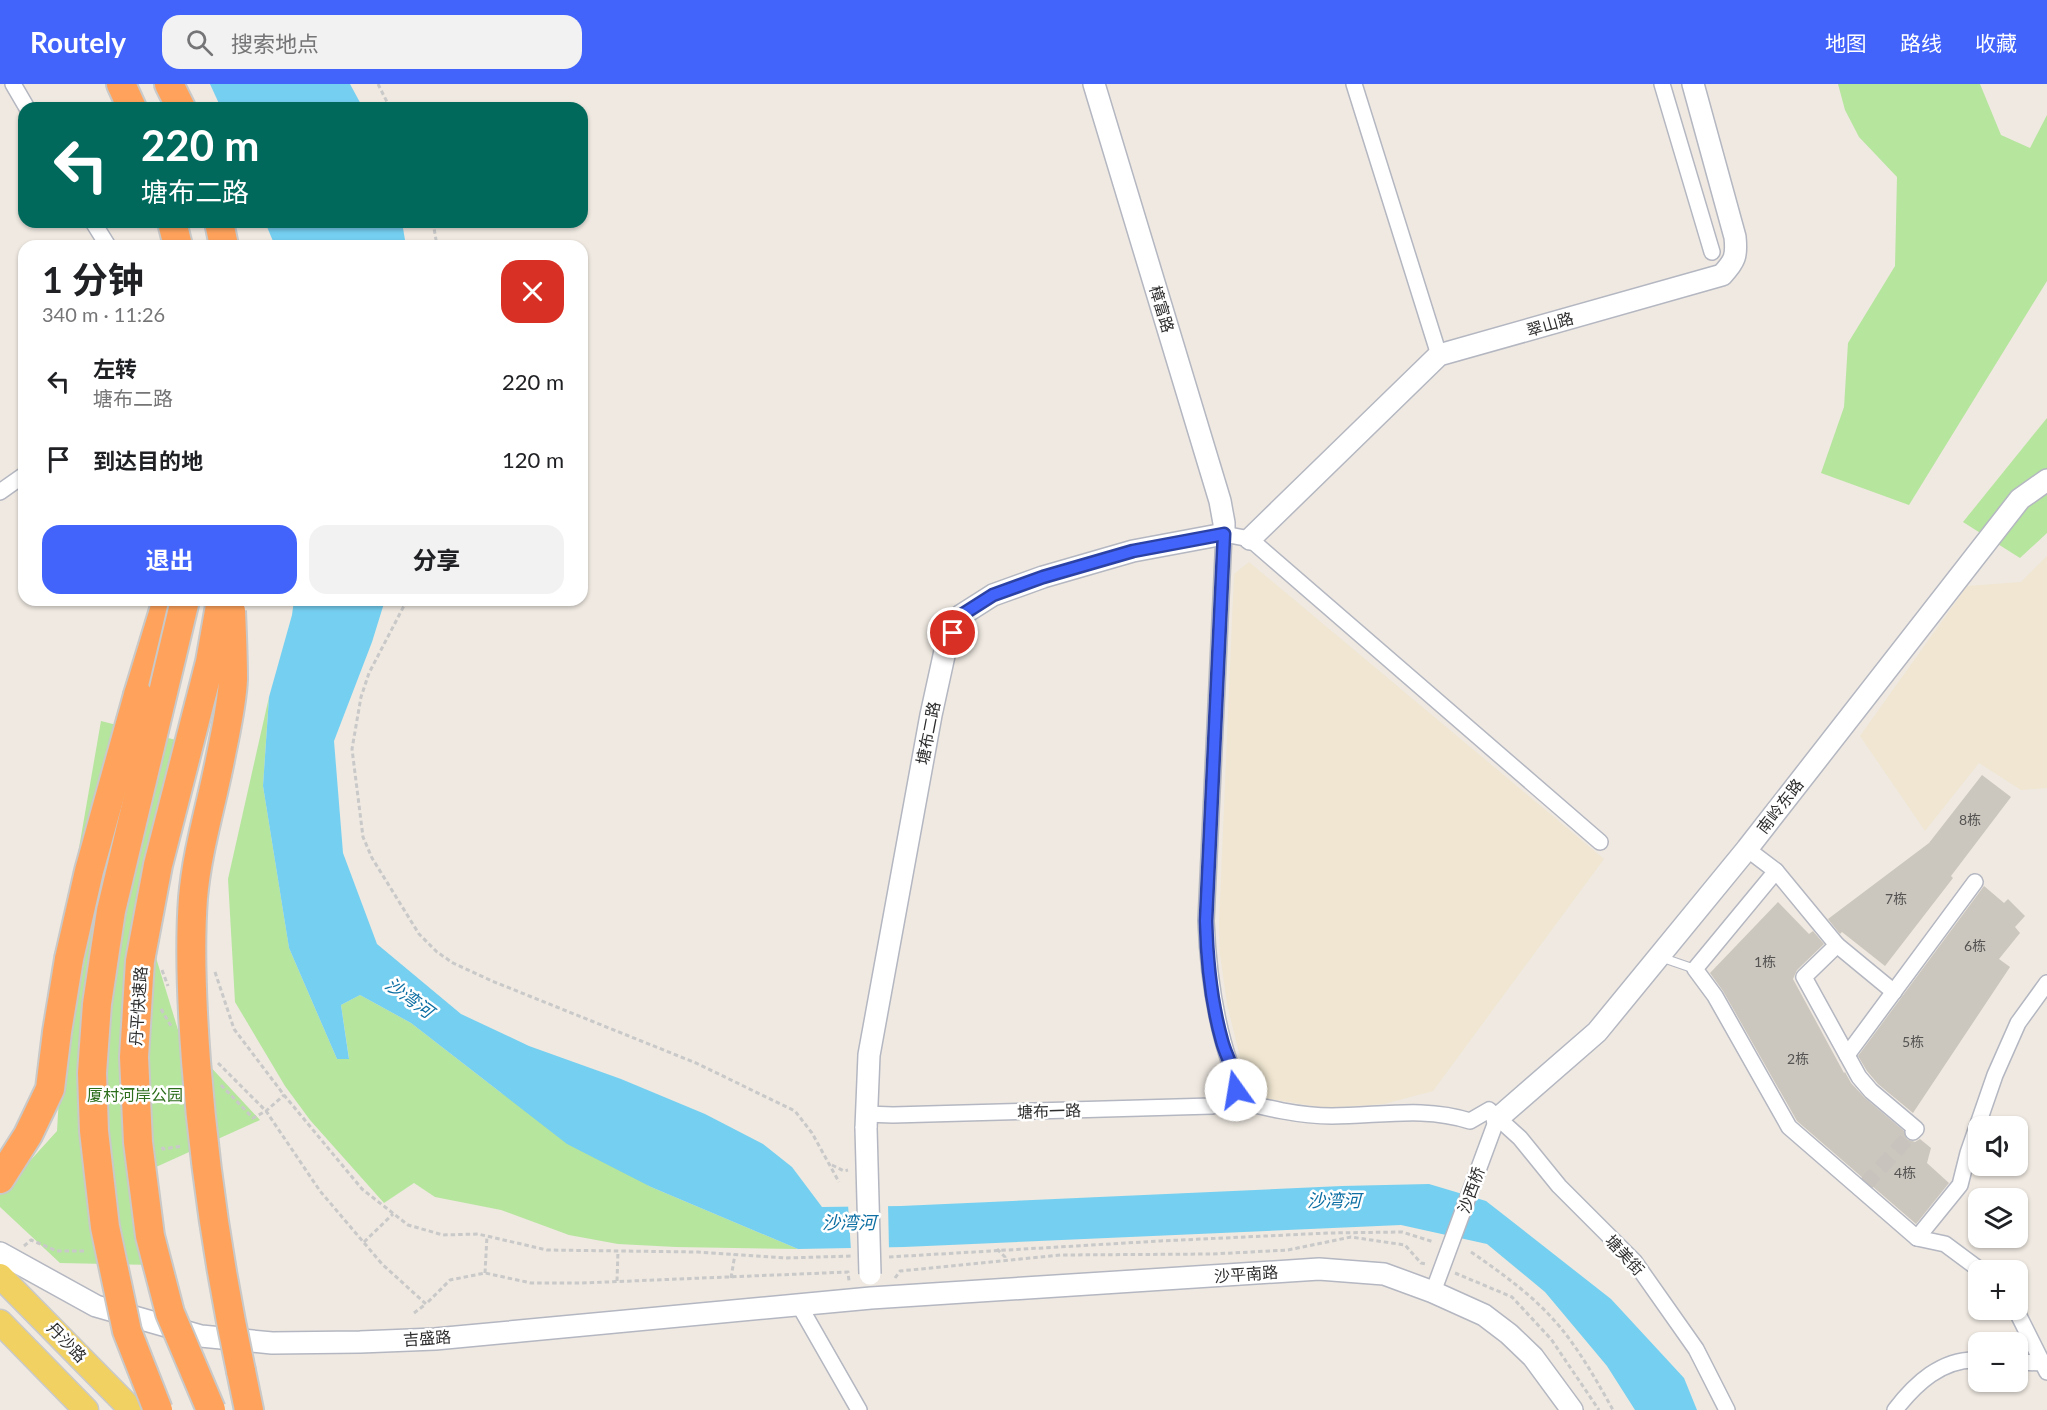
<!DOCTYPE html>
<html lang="zh">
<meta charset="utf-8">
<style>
body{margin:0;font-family:Lato,"Noto Sans SC",sans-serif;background:#f2f2f2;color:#202124;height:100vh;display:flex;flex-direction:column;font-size:22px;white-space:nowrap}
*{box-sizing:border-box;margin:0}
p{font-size:20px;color:#757577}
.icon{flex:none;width:33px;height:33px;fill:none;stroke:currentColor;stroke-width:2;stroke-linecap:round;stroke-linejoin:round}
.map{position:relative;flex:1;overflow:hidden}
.details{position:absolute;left:18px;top:156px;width:570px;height:366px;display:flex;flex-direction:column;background:#fff;border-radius:18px;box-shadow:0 2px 4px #0004}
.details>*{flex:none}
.guide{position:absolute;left:18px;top:18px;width:570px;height:126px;border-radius:18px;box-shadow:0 2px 4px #0004;background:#00695c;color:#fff;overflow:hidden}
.fabs{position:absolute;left:1968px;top:1032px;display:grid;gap:12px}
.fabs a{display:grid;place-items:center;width:60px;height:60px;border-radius:12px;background:#fff;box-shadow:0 2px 4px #0004;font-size:30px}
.pin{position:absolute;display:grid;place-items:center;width:51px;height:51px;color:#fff;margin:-26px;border:3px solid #fff;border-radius:50%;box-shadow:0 2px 6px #0007}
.me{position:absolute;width:66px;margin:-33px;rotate:347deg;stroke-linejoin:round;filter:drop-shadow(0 0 4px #0008)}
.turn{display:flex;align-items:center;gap:21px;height:126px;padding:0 24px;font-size:27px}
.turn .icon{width:78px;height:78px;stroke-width:2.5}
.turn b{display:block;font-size:42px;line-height:51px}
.round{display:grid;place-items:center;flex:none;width:63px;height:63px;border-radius:18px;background:#f2f2f2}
.overview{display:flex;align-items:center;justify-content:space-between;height:102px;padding:0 24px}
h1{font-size:36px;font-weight:700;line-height:45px}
.action{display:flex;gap:12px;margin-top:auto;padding:12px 24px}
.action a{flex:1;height:69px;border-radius:18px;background:#4264fb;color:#fff;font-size:24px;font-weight:700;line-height:69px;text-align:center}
.action a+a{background:#f2f2f2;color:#202124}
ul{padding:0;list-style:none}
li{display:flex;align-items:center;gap:18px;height:78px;padding:0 24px}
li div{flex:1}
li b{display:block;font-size:22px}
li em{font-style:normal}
header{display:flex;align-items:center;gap:36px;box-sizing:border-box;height:84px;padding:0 30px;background:#4264fb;color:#fff}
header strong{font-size:28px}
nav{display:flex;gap:33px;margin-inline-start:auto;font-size:21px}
.search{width:420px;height:54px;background:#f2f2f2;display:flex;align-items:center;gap:15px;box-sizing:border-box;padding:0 21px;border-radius:18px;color:#757577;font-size:22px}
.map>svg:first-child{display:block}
.education{fill:#f0e6d1}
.green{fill:#b6e59e}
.water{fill:#75cff0}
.pier{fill:#efe9e1}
.building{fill:#cbc7bf}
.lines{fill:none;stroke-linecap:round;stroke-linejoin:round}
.street-tunnel{stroke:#c8c4bd;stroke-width:15;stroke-dasharray:15 8;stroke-linecap:butt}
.lane-casing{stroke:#b4b7c1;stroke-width:10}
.street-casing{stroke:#b4b7c1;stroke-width:18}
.secondary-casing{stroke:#b4b7c1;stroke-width:24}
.primary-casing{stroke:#c9c9c9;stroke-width:27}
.highway-casing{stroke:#c9c9c9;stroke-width:32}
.path{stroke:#c9c9c9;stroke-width:3;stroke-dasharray:4.5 3;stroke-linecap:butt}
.lane{stroke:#fff;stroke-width:8}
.street{stroke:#fff;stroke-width:15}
.secondary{stroke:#fff;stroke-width:21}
.primary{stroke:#f2d163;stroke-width:24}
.highway{stroke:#ffa35c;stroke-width:28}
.secondary-bridge-casing{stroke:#b4b7c1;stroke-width:24;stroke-linecap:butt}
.highway-bridge-casing{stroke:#c9c9c9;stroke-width:32;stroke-linecap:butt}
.secondary-bridge{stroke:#fff;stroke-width:21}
.highway-bridge{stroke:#ffa35c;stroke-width:28}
.route-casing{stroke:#2b41a3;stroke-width:15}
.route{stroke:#4264fb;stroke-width:10}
.labels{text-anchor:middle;stroke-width:5;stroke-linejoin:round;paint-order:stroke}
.number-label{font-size:14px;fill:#555452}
.street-label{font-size:16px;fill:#2e2e2e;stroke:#fff}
.park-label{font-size:16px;fill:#2c6e1b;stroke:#fff}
.water-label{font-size:18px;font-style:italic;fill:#0d6fa3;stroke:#fff}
</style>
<header>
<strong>Routely</strong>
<div class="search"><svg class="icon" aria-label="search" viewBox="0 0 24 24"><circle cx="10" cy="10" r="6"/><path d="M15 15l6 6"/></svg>搜索地点</div>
<nav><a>地图</a><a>路线</a><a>收藏</a></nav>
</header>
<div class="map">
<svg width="2047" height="1326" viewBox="0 0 2047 1326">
<rect width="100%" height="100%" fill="#efe9e1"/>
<g class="education">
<polygon points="2047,472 2047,704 2021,706 1979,679 1925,747 1860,652 1967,502 2021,498"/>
<polygon points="1249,478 1604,775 1433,1007 1384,1020 1326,1024 1251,1012 1246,997 1227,920 1220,870 1219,840 1234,490"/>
</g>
<g class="green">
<polygon points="1838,0 1980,0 2001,51 2030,64 2047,31 2047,197 1909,421 1821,389 1844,323 1848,259 1895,182 1897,93 1859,53 1845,26"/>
<polygon points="2047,334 2047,449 2020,474 1963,438"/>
<polygon points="269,613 263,702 289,864 337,975 349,974 341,921 360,911 411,939 500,1008 651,1103 798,1165 676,1163 618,1160 569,1151 501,1126 435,1113 414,1099 384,1119 310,1036 285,1002 235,918 228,795"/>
<polygon points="101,637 180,657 144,804 157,877 179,949 260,1036 156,1083 153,1181 60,1179 0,1123 0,1110 57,1047 71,810"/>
</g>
<g class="water">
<polygon points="210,0 350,0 363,24 221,24"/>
<polygon points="265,138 402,138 406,162 275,162"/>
<polygon points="294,516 385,516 372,558 334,657 343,769 377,860 461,930 529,962 621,995 705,1030 763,1060 792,1083 822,1123 901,1122 1342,1102 1429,1100 1486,1117 1611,1215 1684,1294 1697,1326 1635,1326 1607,1282 1545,1208 1487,1160 1401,1141 904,1163 798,1165 651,1103 567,1060 411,939 360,911 341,921 349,975 337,975 289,864 263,702 269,613 292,531"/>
</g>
<polygon class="pier" points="888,1119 889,1166 851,1167 848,1120"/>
<g class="building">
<polygon points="1982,691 2011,713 1951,792 1953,794 1885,882 1842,848 1840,850 1828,835 1929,759"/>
<polygon points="1984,802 2004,819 2008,815 2025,832 2015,843 2020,849 1999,875 2010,883 1913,1029 1878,1000 1867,987 1858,972"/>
<polygon points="1778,818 1809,850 1813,847 1824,860 1797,886 1793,895 1844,989 1845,988 1851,999 1865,1014 1904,1047 1907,1055 1915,1058 1920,1055 1931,1064 1927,1079 1949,1099 1916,1140 1797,1037 1723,907 1710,889"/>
</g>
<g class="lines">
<polyline class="street-tunnel" points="1865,1101 1913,1048"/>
<g class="lane-casing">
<polyline id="lane" points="1660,873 1695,885"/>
</g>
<g class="street-casing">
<g id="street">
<polyline points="13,0 27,24"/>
<polyline points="1354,0 1439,271"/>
<polyline points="1662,0 1712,168"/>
<polyline points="93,138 108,162"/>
<polyline points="0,408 24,391"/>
<polyline points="1747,765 1776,787 1695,885 1715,912 1789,1043 1917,1154 1945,1160 1980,1186"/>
<polyline points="1776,787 1837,861 1804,893 1859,993 1871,1007 1916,1045 1913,1048"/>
<polyline points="1837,861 1894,908"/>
<polyline points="1847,971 1975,798"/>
<path d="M1231 1015C1240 1003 1234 992 1230 980 1214 933 1208 886 1206 837L1224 450 1250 455 1600 758"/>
<path d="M1231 1015C1263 1023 1298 1032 1332 1032 1379 1032 1424 1022 1470 1037L1489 1026 1520 1054 1559 1102 1634 1177 1696 1265 1727 1326"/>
<polyline points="865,1030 893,1031 1212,1022 1231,1015"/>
<polyline points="1917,1154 1960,1101 1968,1069 1995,991 2018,939 2047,899"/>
<polyline points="1433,1208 1497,1035"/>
<polyline points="799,1221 859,1326"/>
<polyline points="2016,1226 2047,1288"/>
<polyline points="2018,1278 2043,1279"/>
<path d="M1895 1326C1915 1300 1942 1274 1978 1276"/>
</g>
</g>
<g class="secondary-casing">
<g id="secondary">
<path d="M1250 455 1439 271 1722 191C1735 177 1737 172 1735 153L1693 0"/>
<polyline points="1497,1035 1597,948 1747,765 2020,415 2047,396"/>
<polyline points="866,1044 869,971 931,631 945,567 960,532 993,511 1043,493 1133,467 1224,450 1224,439 1220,417 1094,0"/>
<polyline points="0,1169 96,1222 201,1252 272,1259 360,1258 435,1255 871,1214 1319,1185 1384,1190 1433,1208 1484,1231 1509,1250 1533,1273 1572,1326"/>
</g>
</g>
<g class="primary-casing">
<g id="primary">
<polyline points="0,1192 132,1326"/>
<polyline points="0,1238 86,1326"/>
</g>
</g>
<g class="highway-casing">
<g id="highway">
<polyline points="121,0 132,24"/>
<polyline points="169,0 181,24"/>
<polyline points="172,138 178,162"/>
<polyline points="219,138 224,162"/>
<polyline points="138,611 167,516"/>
<polyline points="0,1095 28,1051 50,1005 57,948 69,875"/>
<polyline points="241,1287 249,1326"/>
</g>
</g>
<g class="path">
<polyline points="378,0 390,24"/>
<polyline points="433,138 437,162"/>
<polyline points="407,516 369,589 361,613 352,665 363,753 372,774 419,850 437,868 453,879 492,897 696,979 795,1027 812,1049 839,1098"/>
<polyline points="162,886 168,902"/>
<polyline points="215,888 234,945 284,1011 362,1105 408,1141 443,1151 478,1150 547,1166 698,1168 786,1174 852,1172"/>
<polyline points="161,925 171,942"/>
<polyline points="218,979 266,1027 320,1107 382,1180 426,1220 450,1196 485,1189 531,1199 582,1199 848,1188 849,1197"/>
<polyline points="221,1001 253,1034 266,1027 284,1011"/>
<polyline points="162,1063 163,1065 183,1062"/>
<polyline points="832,1081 844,1087 848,1086"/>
<polyline points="364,1158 393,1130"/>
<polyline points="24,1162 31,1156 57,1167 87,1167"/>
<polyline points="997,1165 1005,1173 1005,1176"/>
<path d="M1471 1168C1503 1190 1535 1213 1560 1243 1580 1267 1598 1299 1613 1326"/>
<polyline points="889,1173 1160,1157 1329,1149 1402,1148 1434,1158"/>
<polyline points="485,1189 487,1152"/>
<polyline points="1455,1189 1512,1213 1551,1255 1599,1326"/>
<polyline points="731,1194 735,1170"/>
<polyline points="895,1194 900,1187 1061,1171 1213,1170 1288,1166 1351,1153 1405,1161 1421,1179 1426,1180"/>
<polyline points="617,1197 618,1167"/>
<polyline points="414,1229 426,1220"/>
</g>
<use href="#lane" class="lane"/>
<use href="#street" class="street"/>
<use href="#secondary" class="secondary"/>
<use href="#primary" class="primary"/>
<use href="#highway" class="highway"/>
<g class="secondary-bridge-casing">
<polyline id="secondary-bridge" points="866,1044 870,1190"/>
</g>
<g class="highway-bridge-casing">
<g id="highway-bridge">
<path d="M231 527C232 550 233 573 233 595 232 621 225 650 220 676 211 722 197 767 193 814 189 868 192 923 196 977 204 1081 219 1184 241 1287"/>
<polyline points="69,875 89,787 138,611"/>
<polyline points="158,1326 127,1247 105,1143 94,1047 92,989 97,920 111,827 185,516"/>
<polyline points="211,1326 170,1229 150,1152 138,1058 134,973 140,877 158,781 210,578 221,516"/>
</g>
</g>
<use href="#secondary-bridge" class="secondary-bridge"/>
<use href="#highway-bridge" class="highway-bridge"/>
</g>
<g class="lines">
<g class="route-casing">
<path id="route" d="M953 549 960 532 993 511 1043 493 1133 467 1224 450 1206 837C1207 877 1211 918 1222 957 1226 973 1237 989 1236 1006"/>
</g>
<use href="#route" class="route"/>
</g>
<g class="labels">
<g class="number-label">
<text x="1970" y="741">8栋</text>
<text x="1896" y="820">7栋</text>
<text x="1975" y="867">6栋</text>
<text x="1765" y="883">1栋</text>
<text x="1913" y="963">5栋</text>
<text x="1798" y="980">2栋</text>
<text x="1905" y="1094">4栋</text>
</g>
<g class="street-label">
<text transform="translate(1162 225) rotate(73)" y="6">樟富路</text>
<text transform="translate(1550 240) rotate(-16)" y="6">翠山路</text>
<text transform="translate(928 649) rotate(-79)" y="6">塘布二路</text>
<text transform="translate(1780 722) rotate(-52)" y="6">南岭东路</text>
<text transform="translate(138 922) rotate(-86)" y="6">丹平快速路</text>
<text transform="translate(1049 1027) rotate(-2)" y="6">塘布一路</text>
<text transform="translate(1471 1106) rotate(-70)" y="6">沙西桥</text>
<text transform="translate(1625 1171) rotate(47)" y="6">塘美街</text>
<text transform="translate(1246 1190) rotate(-4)" y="6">沙平南路</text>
<text transform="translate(427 1254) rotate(-4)" y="6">吉盛路</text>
<text transform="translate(67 1258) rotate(46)" y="6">丹沙路</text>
</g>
<g class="park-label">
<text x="135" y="1017">厦村河岸公园</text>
</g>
<g class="water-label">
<text transform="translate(409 914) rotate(36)" y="6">沙湾河</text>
<text x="1334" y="1123">沙湾河</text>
<text x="849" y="1145">沙湾河</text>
</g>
</g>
</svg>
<div class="fabs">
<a><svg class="icon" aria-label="sound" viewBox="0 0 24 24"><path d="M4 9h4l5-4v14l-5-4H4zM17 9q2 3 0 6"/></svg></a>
<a><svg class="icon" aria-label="layers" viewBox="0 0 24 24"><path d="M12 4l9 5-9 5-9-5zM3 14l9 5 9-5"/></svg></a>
<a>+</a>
<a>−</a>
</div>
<div class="pin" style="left:953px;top:549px;background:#d93025"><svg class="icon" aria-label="arrive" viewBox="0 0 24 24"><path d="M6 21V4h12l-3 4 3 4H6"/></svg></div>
<svg class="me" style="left:1236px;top:1006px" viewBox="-20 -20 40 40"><circle r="19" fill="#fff"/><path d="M0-13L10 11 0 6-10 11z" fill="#4264fb"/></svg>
<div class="guide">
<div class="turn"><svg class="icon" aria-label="left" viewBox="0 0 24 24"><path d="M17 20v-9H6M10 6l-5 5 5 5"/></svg><div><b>220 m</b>塘布二路</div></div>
</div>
<section class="details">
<div class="overview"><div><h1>1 分钟</h1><p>340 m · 11:26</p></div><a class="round" style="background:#d93025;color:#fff"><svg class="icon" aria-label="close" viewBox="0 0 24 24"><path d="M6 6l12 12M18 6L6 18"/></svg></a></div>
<ul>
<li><svg class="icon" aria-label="left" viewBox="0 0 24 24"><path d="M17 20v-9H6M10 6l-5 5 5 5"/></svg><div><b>左转</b><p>塘布二路</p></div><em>220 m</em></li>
<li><svg class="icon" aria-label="arrive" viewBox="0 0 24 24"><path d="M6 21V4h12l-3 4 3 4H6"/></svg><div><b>到达目的地</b></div><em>120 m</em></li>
</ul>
<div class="action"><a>退出</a><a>分享</a></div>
</section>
</div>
